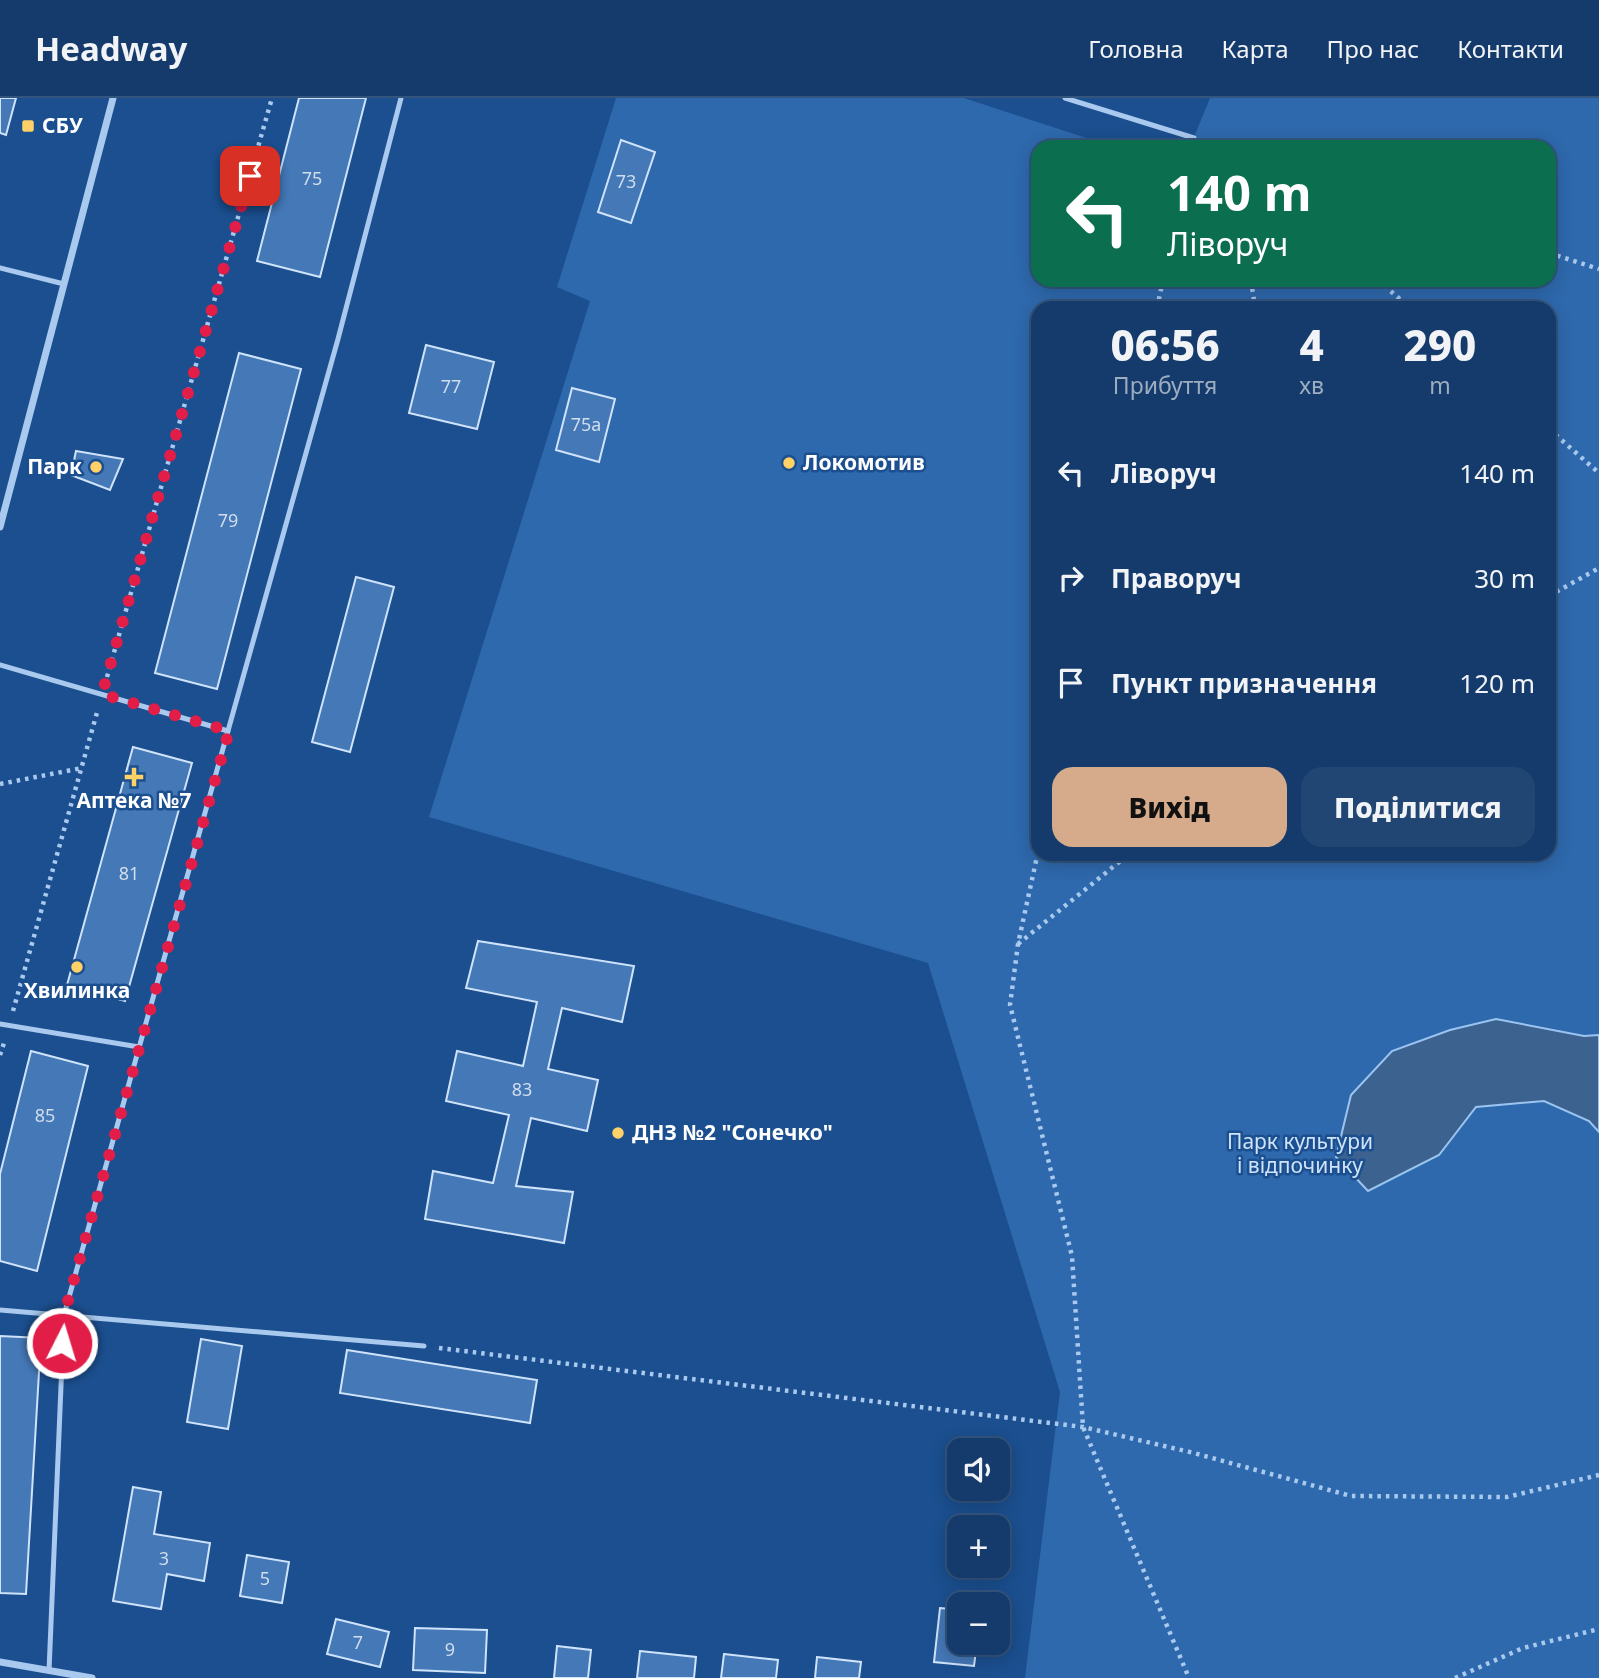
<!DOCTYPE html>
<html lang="uk">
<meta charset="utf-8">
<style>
body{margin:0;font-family:"Noto Sans",sans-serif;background:#214673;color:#f1f3f6;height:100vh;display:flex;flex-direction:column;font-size:26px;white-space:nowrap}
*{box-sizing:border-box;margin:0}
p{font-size:23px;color:#9dadc1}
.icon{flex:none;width:38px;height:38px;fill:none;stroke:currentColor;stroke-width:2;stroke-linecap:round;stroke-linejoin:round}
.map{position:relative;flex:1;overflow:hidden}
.details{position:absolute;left:1031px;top:203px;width:525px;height:560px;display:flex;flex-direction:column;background:#143b6b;border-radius:21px;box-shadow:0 4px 18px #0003,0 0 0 2px #33557e}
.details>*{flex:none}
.hud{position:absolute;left:1031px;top:42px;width:525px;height:147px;border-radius:21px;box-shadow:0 4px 18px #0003,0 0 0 2px #33557e;background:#0b6e4f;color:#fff;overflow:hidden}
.fabs{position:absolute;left:947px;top:1340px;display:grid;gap:14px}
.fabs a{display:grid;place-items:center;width:63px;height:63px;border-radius:14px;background:#143b6b;box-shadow:0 4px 18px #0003,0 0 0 2px #33557e;font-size:35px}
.pin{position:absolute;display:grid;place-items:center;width:60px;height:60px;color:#fff;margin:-30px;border-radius:14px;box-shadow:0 4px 10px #0006}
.me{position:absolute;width:77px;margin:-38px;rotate:5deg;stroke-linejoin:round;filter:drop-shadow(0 0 5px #0008)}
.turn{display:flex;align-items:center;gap:24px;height:147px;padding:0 21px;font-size:32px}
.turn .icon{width:91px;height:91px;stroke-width:2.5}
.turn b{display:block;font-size:49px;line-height:60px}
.eta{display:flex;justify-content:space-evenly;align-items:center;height:119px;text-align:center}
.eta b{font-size:42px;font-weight:800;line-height:49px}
.cta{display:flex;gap:14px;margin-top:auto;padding:14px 21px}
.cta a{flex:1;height:80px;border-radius:21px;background:#d6ab8b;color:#111;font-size:28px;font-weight:800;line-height:80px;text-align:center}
.cta a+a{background:#214673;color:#f1f3f6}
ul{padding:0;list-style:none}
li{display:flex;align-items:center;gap:21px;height:105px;padding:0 21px}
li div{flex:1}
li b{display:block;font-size:26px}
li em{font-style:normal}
header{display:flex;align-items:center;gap:42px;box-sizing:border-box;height:98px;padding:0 35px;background:#143b6b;border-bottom:2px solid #33557e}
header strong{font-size:33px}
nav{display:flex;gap:38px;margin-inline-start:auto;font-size:24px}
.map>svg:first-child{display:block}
.green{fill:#2e69ad;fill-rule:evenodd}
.water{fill:#3c6290;stroke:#9cc4f0;stroke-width:2}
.building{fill:#4478b7;stroke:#cfe3fa;stroke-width:2}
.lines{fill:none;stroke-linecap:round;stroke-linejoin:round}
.path{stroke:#a9c9ee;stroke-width:4.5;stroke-dasharray:3.5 5;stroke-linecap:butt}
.service{stroke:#a9c9ee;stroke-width:5}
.minor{stroke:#a9c9ee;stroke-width:7}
.route{stroke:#e11d48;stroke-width:12;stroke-dasharray:0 21.6}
.poi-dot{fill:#ffd166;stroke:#1b4f8f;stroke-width:2.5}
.labels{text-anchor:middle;stroke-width:5;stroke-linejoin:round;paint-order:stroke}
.number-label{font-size:18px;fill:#d0dded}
.poi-label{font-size:21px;font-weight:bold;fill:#fff;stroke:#1b4f8f;text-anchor:start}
.park-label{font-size:21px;fill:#cfe3fa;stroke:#1b4f8f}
</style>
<header>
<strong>Headway</strong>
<nav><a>Головна</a><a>Карта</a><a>Про нас</a><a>Контакти</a></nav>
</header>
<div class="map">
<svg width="1599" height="1580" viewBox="0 0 1599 1580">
<rect width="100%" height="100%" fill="#1b4f8f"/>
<path class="green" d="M616 0H964L1114 49H1038V182H1549V49H1190L1210 0H1599V1580H1025L1060 1294 928 865 429 719 590 203 557 189ZM1038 210H1549V756H1038Z"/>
<polygon class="water" points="1496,921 1584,938 1599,937 1599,1034 1589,1023 1544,1003 1476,1009 1439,1057 1368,1093 1336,1059 1351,997 1392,953 1450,932"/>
<g class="building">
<polygon points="0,0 16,0 6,37 0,35"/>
<polygon points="299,0 366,0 320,179 257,163"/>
<polygon points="621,42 655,54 631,125 598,114"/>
<polygon points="426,247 494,264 477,331 409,315"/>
<polygon points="239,255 301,271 217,591 155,575"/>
<polygon points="572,290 615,301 599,364 556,352"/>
<polygon points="76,353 123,361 110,392 71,377"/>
<polygon points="356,479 394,489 350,654 312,644"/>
<polygon points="133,649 192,665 125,903 67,887"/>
<polygon points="478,843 634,868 622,924 562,910 548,971 598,982 587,1033 531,1020 516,1088 573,1094 564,1145 425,1121 433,1073 493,1085 509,1017 446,1003 457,953 523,968 537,904 466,890"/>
<polygon points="31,953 88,968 37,1173 0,1163 0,1076"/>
<polygon points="0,1238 41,1240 26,1496 0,1495"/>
<polygon points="201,1241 242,1248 228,1331 187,1324"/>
<polygon points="347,1252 537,1282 530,1325 340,1295"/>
<polygon points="133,1389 161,1394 154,1436 210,1445 204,1483 167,1476 161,1511 113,1503"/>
<polygon points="247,1457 289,1464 282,1505 240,1498"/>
<polygon points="940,1510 959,1512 959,1545 977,1545 974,1568 934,1564"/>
<polygon points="336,1521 389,1534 380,1569 327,1556"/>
<polygon points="415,1530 487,1532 485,1575 413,1572"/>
<polygon points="557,1548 591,1552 588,1580 554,1580"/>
<polygon points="640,1553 696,1559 694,1580 637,1580"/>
<polygon points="724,1556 778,1562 776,1580 721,1580"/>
<polygon points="817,1559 861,1564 859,1580 815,1580"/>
</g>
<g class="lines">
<g class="path">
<polyline points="1549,155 1599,171"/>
<polyline points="1251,182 1255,210"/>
<polyline points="1378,182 1410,210"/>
<polyline points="1157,210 1163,182"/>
<polyline points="1549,331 1599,375"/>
<polyline points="1549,498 1599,470"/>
<polyline points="107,579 272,0"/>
<polyline points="0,686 82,670"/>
<polyline points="1038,754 1018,846 1010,907 1072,1158 1083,1329 1189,1580"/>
<polyline points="1018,846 1129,756"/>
<polyline points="13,913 98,611"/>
<polyline points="0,957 4,945"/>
<polyline points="439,1250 1083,1329 1194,1355 1351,1398 1507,1399 1599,1377"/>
<polyline points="1455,1580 1523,1550 1599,1531"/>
</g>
<g class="service">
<polyline points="1065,0 1194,40"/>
<polyline points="0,170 64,186"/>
<polyline points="0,567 228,633"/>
<polyline points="0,926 139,949"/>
<polyline points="0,1212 424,1248"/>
<polyline points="49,1573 64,1217 338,241 401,0"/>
</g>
<g class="minor">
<polyline points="0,429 113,0"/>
<polyline points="0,1564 92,1580"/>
</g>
</g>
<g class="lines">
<polyline class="route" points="62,1245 64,1217 229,633 102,596 250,78"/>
</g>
<g class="poi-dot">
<rect x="21" y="21" width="14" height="14" rx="3.5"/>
<circle cx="789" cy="365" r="7"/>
<circle cx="96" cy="369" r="7"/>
<path d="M130.5 668.5h7v7h7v7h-7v7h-7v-7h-7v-7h7z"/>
<circle cx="77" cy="869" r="7"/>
<circle cx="618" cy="1035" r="7"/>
</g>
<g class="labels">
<g class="number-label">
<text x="312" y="87">75</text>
<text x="626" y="90">73</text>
<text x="451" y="295">77</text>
<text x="586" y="333">75а</text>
<text x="228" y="429">79</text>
<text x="129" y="782">81</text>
<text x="522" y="998">83</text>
<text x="45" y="1024">85</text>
<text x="164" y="1467">3</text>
<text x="265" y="1487">5</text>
<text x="358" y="1551">7</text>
<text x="450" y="1558">9</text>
</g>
<g class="poi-label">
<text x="42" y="35">СБУ</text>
<text x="803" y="372">Локомотив</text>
<text x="82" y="376" text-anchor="end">Парк</text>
<text x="134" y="710" text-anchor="middle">Аптека №7</text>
<text x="77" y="900" text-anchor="middle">Хвилинка</text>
<text x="632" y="1042">ДНЗ №2 "Сонечко"</text>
</g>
<g class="park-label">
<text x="1300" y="1051">Парк культури<tspan x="1300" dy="24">і відпочинку</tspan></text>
</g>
</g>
</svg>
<div class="fabs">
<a><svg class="icon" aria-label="sound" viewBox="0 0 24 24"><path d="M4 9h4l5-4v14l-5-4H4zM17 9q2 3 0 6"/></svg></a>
<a>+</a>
<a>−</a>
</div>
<div class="pin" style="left:250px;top:78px;background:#d93025"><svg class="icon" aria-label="arrive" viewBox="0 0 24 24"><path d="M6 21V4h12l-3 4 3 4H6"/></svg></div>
<svg class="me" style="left:62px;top:1245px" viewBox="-20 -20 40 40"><circle r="17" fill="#e11d48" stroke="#fff" stroke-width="3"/><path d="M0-11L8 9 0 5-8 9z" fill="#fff"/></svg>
<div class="hud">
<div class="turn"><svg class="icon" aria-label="left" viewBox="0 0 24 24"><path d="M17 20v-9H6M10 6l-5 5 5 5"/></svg><div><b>140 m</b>Ліворуч</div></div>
</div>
<section class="details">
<div class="eta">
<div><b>06:56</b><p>Прибуття</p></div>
<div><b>4</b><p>хв</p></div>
<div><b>290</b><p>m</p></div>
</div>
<ul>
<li><svg class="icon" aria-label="left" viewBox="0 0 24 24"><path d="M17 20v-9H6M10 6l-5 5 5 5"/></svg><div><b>Ліворуч</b></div><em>140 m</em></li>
<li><svg class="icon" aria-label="right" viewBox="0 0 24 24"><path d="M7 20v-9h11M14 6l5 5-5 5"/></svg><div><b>Праворуч</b></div><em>30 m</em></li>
<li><svg class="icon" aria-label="arrive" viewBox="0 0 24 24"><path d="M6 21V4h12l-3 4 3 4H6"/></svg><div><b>Пункт призначення</b></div><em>120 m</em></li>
</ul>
<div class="cta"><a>Вихід</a><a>Поділитися</a></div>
</section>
</div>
